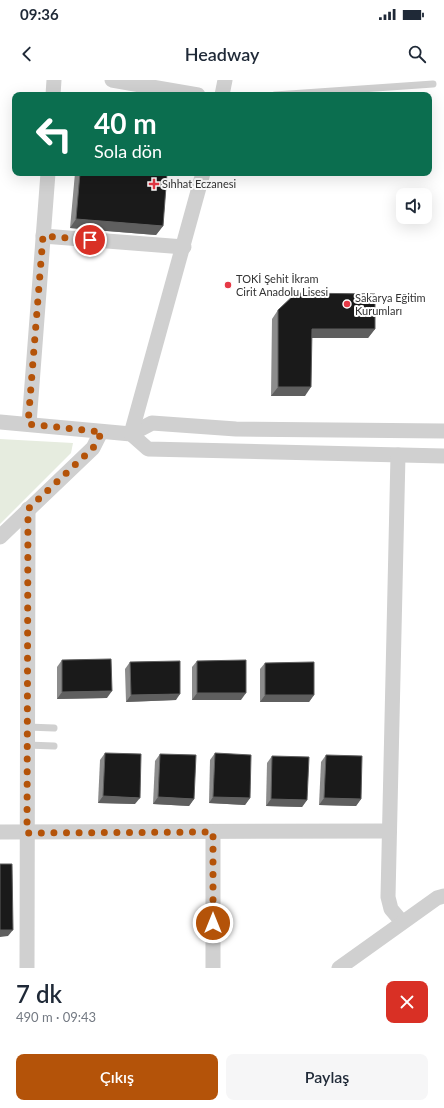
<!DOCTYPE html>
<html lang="tr">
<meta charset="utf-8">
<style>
body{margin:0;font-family:Lato,sans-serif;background:#f6f6f7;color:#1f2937;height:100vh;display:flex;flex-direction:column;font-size:15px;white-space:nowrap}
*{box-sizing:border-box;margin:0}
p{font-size:13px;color:#747a83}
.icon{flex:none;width:22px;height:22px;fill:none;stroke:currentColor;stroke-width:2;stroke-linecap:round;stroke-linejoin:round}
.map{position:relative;height:888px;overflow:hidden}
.sheet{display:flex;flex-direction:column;background:#fff;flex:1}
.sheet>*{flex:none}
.hud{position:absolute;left:12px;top:12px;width:420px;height:84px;border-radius:8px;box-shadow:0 4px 16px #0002;background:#0b6e4f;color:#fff;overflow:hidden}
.tools{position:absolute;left:396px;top:108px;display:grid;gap:8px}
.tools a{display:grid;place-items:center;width:36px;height:36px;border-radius:8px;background:#fff;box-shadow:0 4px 16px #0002;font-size:20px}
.pin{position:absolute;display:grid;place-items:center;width:34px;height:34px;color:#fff;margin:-17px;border:2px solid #fff;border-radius:50%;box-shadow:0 1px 4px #0007}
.me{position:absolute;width:44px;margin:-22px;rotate:0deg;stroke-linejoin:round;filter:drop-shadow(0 0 3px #0008)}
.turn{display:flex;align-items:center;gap:14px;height:84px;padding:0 16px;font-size:18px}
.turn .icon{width:52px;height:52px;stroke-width:2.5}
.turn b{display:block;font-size:28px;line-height:34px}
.round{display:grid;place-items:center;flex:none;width:42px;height:42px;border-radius:8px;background:#f6f6f7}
.headline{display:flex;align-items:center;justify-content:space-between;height:68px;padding:0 16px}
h1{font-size:24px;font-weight:600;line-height:30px}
.button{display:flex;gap:8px;margin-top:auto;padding:8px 16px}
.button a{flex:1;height:46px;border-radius:8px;background:#b45309;color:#fff;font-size:16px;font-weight:600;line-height:46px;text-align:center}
.button a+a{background:#f6f6f7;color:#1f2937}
.status{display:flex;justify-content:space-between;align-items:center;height:28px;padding:0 20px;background:#fff;direction:ltr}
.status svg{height:11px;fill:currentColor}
header{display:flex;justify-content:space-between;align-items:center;height:52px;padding:0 16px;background:#fff;font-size:18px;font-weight:600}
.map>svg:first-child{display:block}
.green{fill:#e6ecdf}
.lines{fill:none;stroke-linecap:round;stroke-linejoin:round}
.lane{stroke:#d0d0d0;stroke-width:7}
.street{stroke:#d0d0d0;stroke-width:15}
.wall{fill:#8c8c8c}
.shaded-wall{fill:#5f5f5f}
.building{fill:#1a1a1a;stroke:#5f5f5f}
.route{stroke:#b45309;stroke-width:7;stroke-dasharray:0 12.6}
.poi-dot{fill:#e63946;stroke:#fff;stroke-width:1.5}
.labels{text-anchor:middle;stroke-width:4;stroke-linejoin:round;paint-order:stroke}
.poi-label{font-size:11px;fill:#333;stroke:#fff;text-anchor:start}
</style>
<div class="status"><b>09:36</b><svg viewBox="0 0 49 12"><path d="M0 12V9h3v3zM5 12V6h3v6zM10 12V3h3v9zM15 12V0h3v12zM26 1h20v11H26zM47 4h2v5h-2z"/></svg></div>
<header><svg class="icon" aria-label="back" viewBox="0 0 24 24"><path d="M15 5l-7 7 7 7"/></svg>Headway<svg class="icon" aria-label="search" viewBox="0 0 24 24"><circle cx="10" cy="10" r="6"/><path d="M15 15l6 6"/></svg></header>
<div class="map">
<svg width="444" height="888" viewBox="0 0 444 888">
<rect width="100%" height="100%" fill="#fff"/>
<polygon class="green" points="0,359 73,363 71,373 0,444"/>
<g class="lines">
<g class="lane">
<polyline points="275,15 433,4"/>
<polyline points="27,647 54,648"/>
<polyline points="27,665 54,666"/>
</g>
<g class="street">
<polyline points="112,0 198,15"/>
<polyline points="53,15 54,0"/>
<polyline points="222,15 225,0"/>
<polyline points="43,156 184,167"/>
<polyline points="0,342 131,354 152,343 236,349 444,351"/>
<polyline points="29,344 48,93"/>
<polyline points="131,354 148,369 444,376"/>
<polyline points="131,354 203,93"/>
<polyline points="398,375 388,817 391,829 402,842"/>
<polyline points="0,457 93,368 101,352"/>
<polyline points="0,752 389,751"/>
<polyline points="27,888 28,429"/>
<polyline points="213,888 213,752"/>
<polyline points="339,888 437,818 444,816"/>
</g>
</g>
<g class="wall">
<polygon points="75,93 167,93 163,146 156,155 70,148"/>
<polygon points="278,230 375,249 368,258 311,258 305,316 271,316 272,239"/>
<polygon points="62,580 107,618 57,619 57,587"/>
<polygon points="197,581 241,620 192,620 192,587"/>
<polygon points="130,582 176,620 126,622 125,589"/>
<polygon points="265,583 314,615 309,622 260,622 260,589"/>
<polygon points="105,673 135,724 98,723 100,680"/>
<polygon points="215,673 250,718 245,725 209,723 210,680"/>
<polygon points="160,674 194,719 189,726 153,724 155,681"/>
<polygon points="326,675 361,719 356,726 319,725 321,682"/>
<polygon points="272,676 307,720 302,727 266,726 267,683"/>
</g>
<g class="shaded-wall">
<polygon points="76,139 163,146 156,155 70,148"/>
<polygon points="312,249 375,249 368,258 305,258"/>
<polygon points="278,307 311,307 305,316 271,316"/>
<polygon points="112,611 107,618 57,619 62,612"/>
<polygon points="197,613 246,613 241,620 192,620"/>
<polygon points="180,614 176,620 126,622 131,615"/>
<polygon points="265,615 314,615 309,622 260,622"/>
<polygon points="103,716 140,718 135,724 98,723"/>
<polygon points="158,717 194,719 189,726 153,724"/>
<polygon points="213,717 250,718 245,725 209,723"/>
<polygon points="324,718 361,719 356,726 319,725"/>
<polygon points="271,719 307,720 302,727 266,726"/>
<polygon points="0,850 13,850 8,856 0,857"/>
</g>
<g class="building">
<polygon points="80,93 167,93 163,146 76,139"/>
<polygon points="296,213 375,214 375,249 312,249 311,307 278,307 278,230"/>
<polygon points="111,579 112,611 62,612 62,580"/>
<polygon points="246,580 246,613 197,613 197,581"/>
<polygon points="180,581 180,614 131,615 130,582"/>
<polygon points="314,582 314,615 265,615 265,583"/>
<polygon points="105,673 141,674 140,718 103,716"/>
<polygon points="215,673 251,675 250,718 213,717"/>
<polygon points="160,674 196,675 194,719 158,717"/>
<polygon points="326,675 362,676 361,719 324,718"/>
<polygon points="272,676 309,677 307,720 271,719"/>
<polygon points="0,784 12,784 13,850 0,850"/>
</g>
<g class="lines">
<polyline class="route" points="90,160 43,156 28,344 102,352 93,368 28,429 27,753 213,752 213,843"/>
</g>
<g class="poi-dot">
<path d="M152 98h4v4h4v4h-4v4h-4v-4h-4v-4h4z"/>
<circle cx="228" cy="205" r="4"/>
<circle cx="347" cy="224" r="4"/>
</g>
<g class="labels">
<g class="poi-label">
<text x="162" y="108">Sıhhat Eczanesi</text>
<text x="236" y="203">TOKİ Şehit İkram<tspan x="236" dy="13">Cirit Anadolu Lisesi</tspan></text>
<text x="355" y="222">Sakarya Eğitim<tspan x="355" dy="13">Kurumları</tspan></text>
</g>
</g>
</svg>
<div class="tools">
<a><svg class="icon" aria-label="sound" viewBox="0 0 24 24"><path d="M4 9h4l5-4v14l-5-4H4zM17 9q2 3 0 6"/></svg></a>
</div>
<div class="pin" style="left:90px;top:160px;background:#d93025"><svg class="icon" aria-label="arrive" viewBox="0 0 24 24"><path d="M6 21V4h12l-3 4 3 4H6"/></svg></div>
<svg class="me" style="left:213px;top:843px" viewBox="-20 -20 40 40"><circle r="17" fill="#b45309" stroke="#fff" stroke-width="3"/><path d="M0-11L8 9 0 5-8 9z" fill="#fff"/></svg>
<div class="hud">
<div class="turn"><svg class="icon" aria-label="left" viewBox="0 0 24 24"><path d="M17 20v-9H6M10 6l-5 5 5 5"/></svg><div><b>40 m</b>Sola dön</div></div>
</div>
</div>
<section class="sheet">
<div class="headline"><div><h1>7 dk</h1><p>490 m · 09:43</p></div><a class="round" style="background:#d93025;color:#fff"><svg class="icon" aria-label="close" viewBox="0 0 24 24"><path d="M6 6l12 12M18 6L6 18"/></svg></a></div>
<div class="button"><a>Çıkış</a><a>Paylaş</a></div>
</section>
